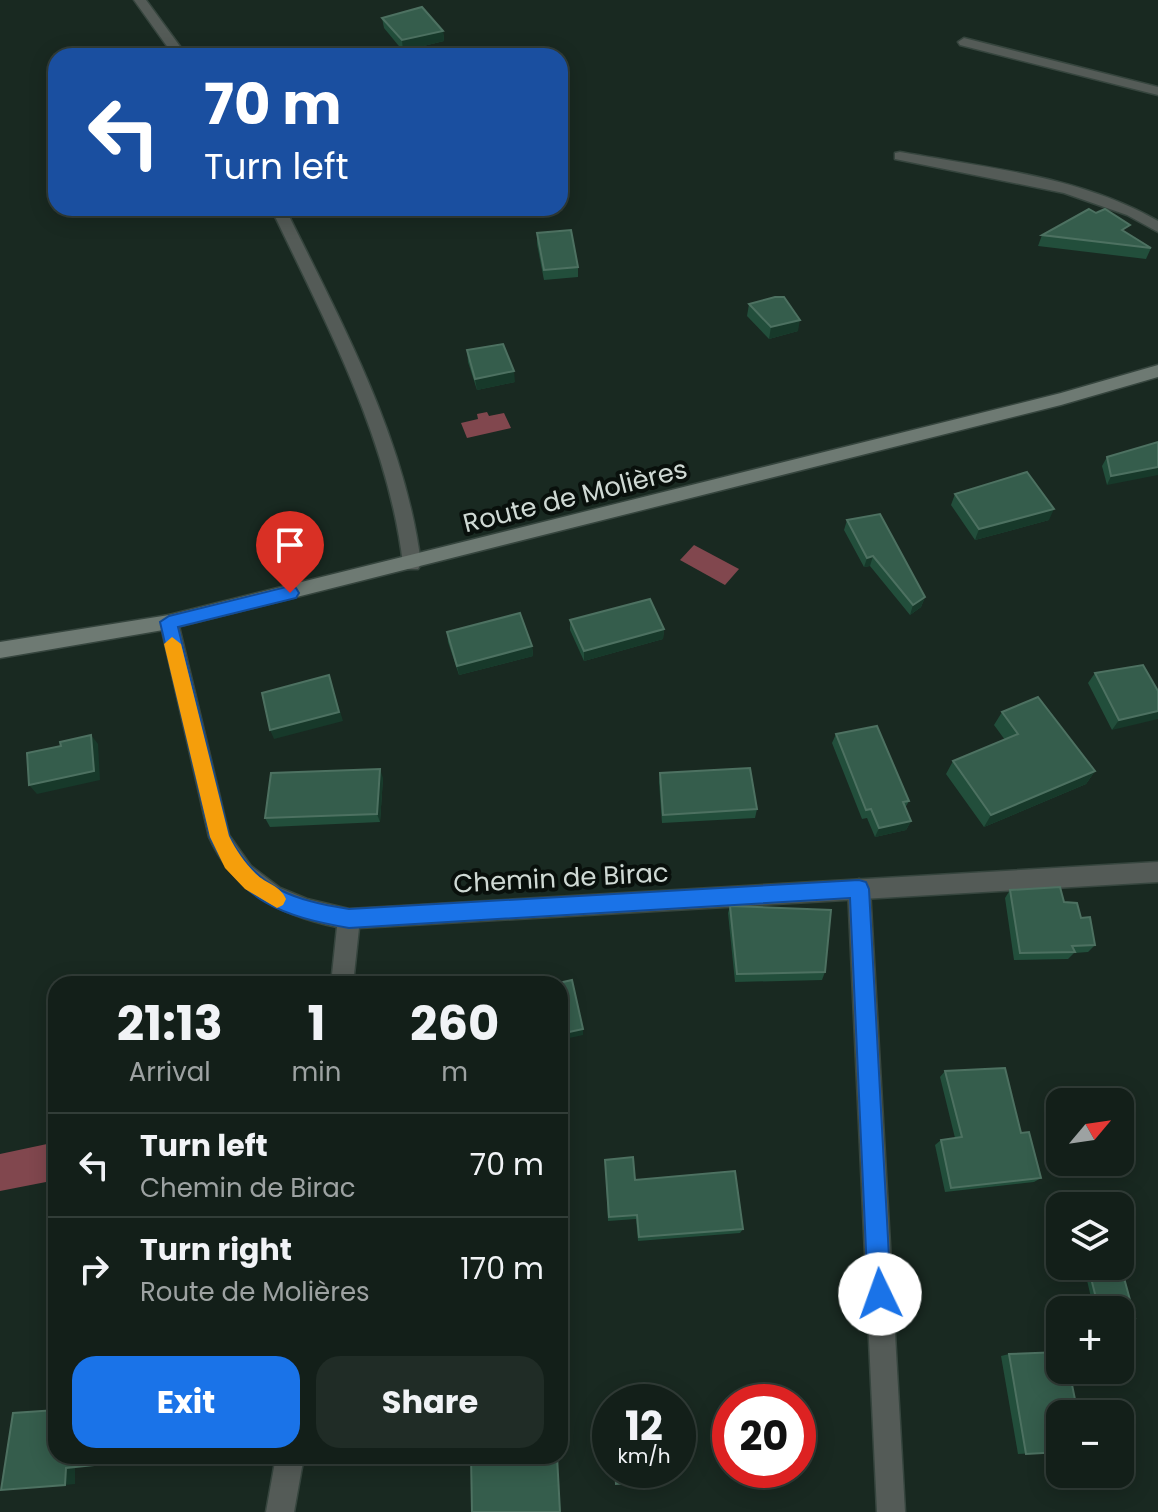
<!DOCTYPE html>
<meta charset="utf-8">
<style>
body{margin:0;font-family:Poppins,sans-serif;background:#202c26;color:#f1f3f6;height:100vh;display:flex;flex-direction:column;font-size:30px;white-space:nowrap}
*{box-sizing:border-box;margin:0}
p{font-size:26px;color:#9da2a2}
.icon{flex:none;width:44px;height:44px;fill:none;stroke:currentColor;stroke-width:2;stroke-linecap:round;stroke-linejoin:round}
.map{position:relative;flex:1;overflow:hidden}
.sheet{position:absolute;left:48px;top:976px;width:520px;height:488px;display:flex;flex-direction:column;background:#131f19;border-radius:24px;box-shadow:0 4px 20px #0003,0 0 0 2px #323d38}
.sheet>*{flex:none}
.top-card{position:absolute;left:48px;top:48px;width:520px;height:168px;border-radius:24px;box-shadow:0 4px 20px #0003,0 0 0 2px #323d38;background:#1a4fa0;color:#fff;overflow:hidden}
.needle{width:52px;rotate:61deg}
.tools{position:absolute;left:1046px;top:1088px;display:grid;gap:16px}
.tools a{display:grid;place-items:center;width:88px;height:88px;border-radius:16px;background:#131f19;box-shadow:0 4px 20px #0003,0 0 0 2px #323d38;font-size:40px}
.speed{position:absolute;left:592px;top:1384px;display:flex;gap:16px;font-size:40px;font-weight:700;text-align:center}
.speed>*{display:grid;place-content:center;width:104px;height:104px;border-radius:50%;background:#131f19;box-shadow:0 4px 20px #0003,0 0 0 2px #323d38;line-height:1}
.speed small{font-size:20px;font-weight:400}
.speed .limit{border:12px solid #d22;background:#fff;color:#111}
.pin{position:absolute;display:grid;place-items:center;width:68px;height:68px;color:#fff;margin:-82px -34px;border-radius:50% 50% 50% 0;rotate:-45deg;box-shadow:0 0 8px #0007}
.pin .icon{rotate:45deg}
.me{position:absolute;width:88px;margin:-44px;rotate:357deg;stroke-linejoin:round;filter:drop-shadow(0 0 6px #0008)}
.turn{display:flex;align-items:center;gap:28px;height:168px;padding:0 24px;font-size:36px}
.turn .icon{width:104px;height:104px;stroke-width:2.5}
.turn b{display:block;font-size:56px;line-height:68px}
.eta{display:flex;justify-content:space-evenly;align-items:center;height:136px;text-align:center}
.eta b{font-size:48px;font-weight:700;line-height:56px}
.cta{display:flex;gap:16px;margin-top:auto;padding:16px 24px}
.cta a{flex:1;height:92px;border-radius:24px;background:#1a73e8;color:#fff;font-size:32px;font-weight:700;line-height:92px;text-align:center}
.cta a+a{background:#202c26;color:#f1f3f6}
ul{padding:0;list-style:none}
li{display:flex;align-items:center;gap:24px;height:104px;padding:0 24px;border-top:2px solid #323d38}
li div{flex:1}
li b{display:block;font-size:30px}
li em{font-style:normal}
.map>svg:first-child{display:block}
.water{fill:#81474e}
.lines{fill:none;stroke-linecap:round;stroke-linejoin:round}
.service-casing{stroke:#36453e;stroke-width:3}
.minor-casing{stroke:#36453e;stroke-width:3}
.secondary-casing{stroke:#36453e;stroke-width:3}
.service{fill:#545b57;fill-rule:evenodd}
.minor{fill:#545b57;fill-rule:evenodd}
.secondary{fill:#6e7a73;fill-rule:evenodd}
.wall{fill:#224e3b}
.shaded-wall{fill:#17392a}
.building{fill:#355d4c;stroke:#4d7161;stroke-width:2}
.route{fill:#1a73e8;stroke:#114b97;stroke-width:2}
.slow{fill:#f59e0b}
.labels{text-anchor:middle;stroke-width:8;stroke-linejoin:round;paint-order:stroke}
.street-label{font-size:26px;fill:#cfd9d4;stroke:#09100c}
</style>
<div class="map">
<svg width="1158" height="1512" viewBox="0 0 1158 1512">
<rect width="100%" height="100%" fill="#192921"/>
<g class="water">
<polygon points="487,412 489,416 504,413 511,428 467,438 461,423 478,419 477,414"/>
<polygon points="694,545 739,569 725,585 680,560"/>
<polygon points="47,1144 46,1182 0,1191 0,1154"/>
</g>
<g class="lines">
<g class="service-casing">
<g id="service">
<polygon points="964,38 1158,87 1158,95 960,45 958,42"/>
<path d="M900 152C987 168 1080 176 1158 221V232L1127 215 1064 193 895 159V153Z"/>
<polygon points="859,879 867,882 870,889 905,1512 877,1512 848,889 851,882"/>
</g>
</g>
<g class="minor-casing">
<g id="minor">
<polygon points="134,0 146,0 187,56 174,56"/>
<path d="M271 208H285C341 322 405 437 421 564L418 569H406L403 564C388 437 325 322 271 208Z"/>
<path d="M169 615 176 617 178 622 229 835 251 866 280 888 307 899 349 909 1158 862V882L359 928 353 984H331L337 927C280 915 234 892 209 837L160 622 162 617Z"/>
<polygon points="276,1456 304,1456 294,1512 266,1512"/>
</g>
</g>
<g class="secondary-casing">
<polygon id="secondary" points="1158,365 1158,377 1061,405 169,629 0,658 0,642 169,615 1061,393"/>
</g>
<use href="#service" class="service"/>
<use href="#minor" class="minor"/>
<use href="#secondary" class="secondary"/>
</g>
<g class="wall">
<polygon points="382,18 443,31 444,41 403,51 384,28"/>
<polygon points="537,233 578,267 578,277 544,280 537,244"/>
<polygon points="1127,233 1151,248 1146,259 1038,246 1042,235"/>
<polygon points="749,304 798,331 769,339 747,316"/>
<polygon points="467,350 515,382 477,390 468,362"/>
<polygon points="1158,442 1107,485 1102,466 1107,457"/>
<polygon points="955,494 1049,520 975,540 951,505"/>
<polygon points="847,520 925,597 921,607 910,615 870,566 864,567 844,530"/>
<polygon points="570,620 664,629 663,639 584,661 570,630"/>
<polygon points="447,632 532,646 533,656 459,675 448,642"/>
<polygon points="1095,673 1158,691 1112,730 1088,683"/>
<polygon points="1002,712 1095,771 1086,784 984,827 946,774 953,761 1005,740 994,725"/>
<polygon points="836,734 909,801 905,808 911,821 906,830 875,837 867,818 862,819 832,743"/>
<polygon points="660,773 757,809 755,818 662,823 659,782"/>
<polygon points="383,778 380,822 270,827 265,818"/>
<polygon points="1010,890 1064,902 1081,918 1095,945 1088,952 1074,953 1068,959 1014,960 1005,898"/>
<polygon points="730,906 825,972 822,980 735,982 728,913"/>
<polygon points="945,1071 1021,1133 1041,1178 1034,1182 945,1192 935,1145 941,1140 955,1138 940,1077"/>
<polygon points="605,1160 635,1180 743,1229 740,1233 638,1241 636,1219 608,1221"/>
<polygon points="1089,1270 1135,1318 1120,1320 1120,1310 1094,1310 1085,1272"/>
<polygon points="1009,1354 1060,1452 1018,1454 1001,1356"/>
</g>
<g class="shaded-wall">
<polygon points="443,31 444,41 403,51 402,40"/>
<polygon points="800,320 798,331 769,339 771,327"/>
<polygon points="514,371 515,382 477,390 475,379"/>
<polygon points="1158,467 1158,475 1107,485 1111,476"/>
<polygon points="1054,509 1049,520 975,540 979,529"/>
<polygon points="873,556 870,566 864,567 867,558"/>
<polygon points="925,597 921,607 910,615 913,605"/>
<polygon points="664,629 663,639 584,661 584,651"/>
<polygon points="532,646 533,656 459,675 457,666"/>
<polygon points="329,675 343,721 274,739 270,730"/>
<polygon points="1158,711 1158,719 1112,730 1119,720"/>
<polygon points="91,735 98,744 100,780 37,794 29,785"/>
<polygon points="380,769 383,778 380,822 377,814"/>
<polygon points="1095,771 1086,784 984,827 991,815"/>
<polygon points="911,821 906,830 875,837 879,828"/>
<polygon points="583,1029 583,1035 560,1040 560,1034"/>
<rect x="122" y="1456" width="8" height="6"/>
<polygon points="75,1467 75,1484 65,1485 66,1468"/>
</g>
<g class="building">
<polygon points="422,7 443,31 402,40 382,18"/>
<polygon points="1089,209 1096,213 1105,209 1130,225 1122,230 1151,248 1042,235"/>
<polygon points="571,230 578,267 544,270 537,233"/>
<polygon points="775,297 784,297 800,320 771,327 749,304"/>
<polygon points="503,344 514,371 475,379 467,350"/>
<polygon points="1158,442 1158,467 1111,476 1107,457"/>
<polygon points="1027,472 1054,509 979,529 955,494"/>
<polygon points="880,514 925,597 913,605 873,556 867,558 847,520"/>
<polygon points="650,599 664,629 584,651 570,620"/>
<polygon points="520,613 532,646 457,666 447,632"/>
<polygon points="1143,665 1158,691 1158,711 1119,720 1095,673"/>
<polygon points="329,675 339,712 270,730 262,693"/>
<polygon points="1038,697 1095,771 991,815 953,761 1018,734 1002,712"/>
<polygon points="877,726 909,801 903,802 911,821 879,828 871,809 866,810 836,734"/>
<polygon points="91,735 94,771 29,785 27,753 61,746 60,742"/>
<polygon points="750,768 757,809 663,815 660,773"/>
<polygon points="380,769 377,814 265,818 271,773"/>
<polygon points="1060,887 1064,902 1077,903 1081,918 1090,917 1095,945 1072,946 1075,952 1020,953 1010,890"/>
<polygon points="730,906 831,910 825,972 737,974"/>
<polygon points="572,980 583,1029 560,1034 560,984 554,984"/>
<polygon points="1005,1068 1021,1133 1029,1132 1041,1178 951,1188 941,1140 962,1137 945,1071"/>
<polygon points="633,1157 635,1180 735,1171 743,1229 639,1237 637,1215 609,1217 605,1160"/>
<polygon points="1121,1267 1135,1318 1120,1319 1120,1310 1099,1310 1089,1270"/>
<polygon points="1060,1352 1060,1370 1069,1370 1078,1414 1060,1414 1060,1452 1026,1454 1009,1354"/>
<polygon points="56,1410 56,1456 122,1456 122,1462 66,1468 65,1485 1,1490 13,1413"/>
<polygon points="471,1456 557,1456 560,1512 472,1512"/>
<polygon points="615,1470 668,1470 669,1480 616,1484"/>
</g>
<path class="route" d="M290 586 296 588 299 593 296 598 178 627 229 836C256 889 294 900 349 909L859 880 866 882 869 889 891 1294 888 1302 880 1305 872 1302 868 1294 850 898 349 928C282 916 240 902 210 837L160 622 169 616Z"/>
<path class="slow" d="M172 637 181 644 229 836C236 850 244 862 256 874 265 883 281 886 286 899L283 905 277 908 245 889 225 868 210 837 164 644Z"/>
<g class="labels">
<g class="street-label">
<text transform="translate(575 496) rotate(-14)" y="9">Route de Molières</text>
<text transform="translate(561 878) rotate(-3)" y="9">Chemin de Birac</text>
</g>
</g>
</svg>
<div class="tools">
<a><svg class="needle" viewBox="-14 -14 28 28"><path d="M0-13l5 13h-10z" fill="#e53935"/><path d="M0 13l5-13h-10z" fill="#9da2a2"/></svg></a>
<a><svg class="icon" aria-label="layers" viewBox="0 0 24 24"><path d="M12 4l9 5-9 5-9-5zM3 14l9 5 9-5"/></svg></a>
<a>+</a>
<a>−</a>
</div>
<div class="speed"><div>12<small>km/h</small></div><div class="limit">20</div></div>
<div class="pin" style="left:290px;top:593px;background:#d93025"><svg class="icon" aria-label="arrive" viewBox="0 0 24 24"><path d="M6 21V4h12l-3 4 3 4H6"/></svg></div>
<svg class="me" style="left:880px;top:1294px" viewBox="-20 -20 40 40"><circle r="19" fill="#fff"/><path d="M0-13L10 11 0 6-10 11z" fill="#1a73e8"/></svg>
<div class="top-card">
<div class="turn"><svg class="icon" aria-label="left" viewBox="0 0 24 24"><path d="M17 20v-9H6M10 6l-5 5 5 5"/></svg><div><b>70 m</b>Turn left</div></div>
</div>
<section class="sheet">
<div class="eta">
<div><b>21:13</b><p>Arrival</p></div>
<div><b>1</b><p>min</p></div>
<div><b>260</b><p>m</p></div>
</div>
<ul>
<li><svg class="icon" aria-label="left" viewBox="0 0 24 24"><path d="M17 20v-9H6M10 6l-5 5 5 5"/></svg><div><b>Turn left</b><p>Chemin de Birac</p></div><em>70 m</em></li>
<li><svg class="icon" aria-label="right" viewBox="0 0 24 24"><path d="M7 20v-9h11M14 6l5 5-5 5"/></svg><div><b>Turn right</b><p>Route de Molières</p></div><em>170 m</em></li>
</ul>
<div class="cta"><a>Exit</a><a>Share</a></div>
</section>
</div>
